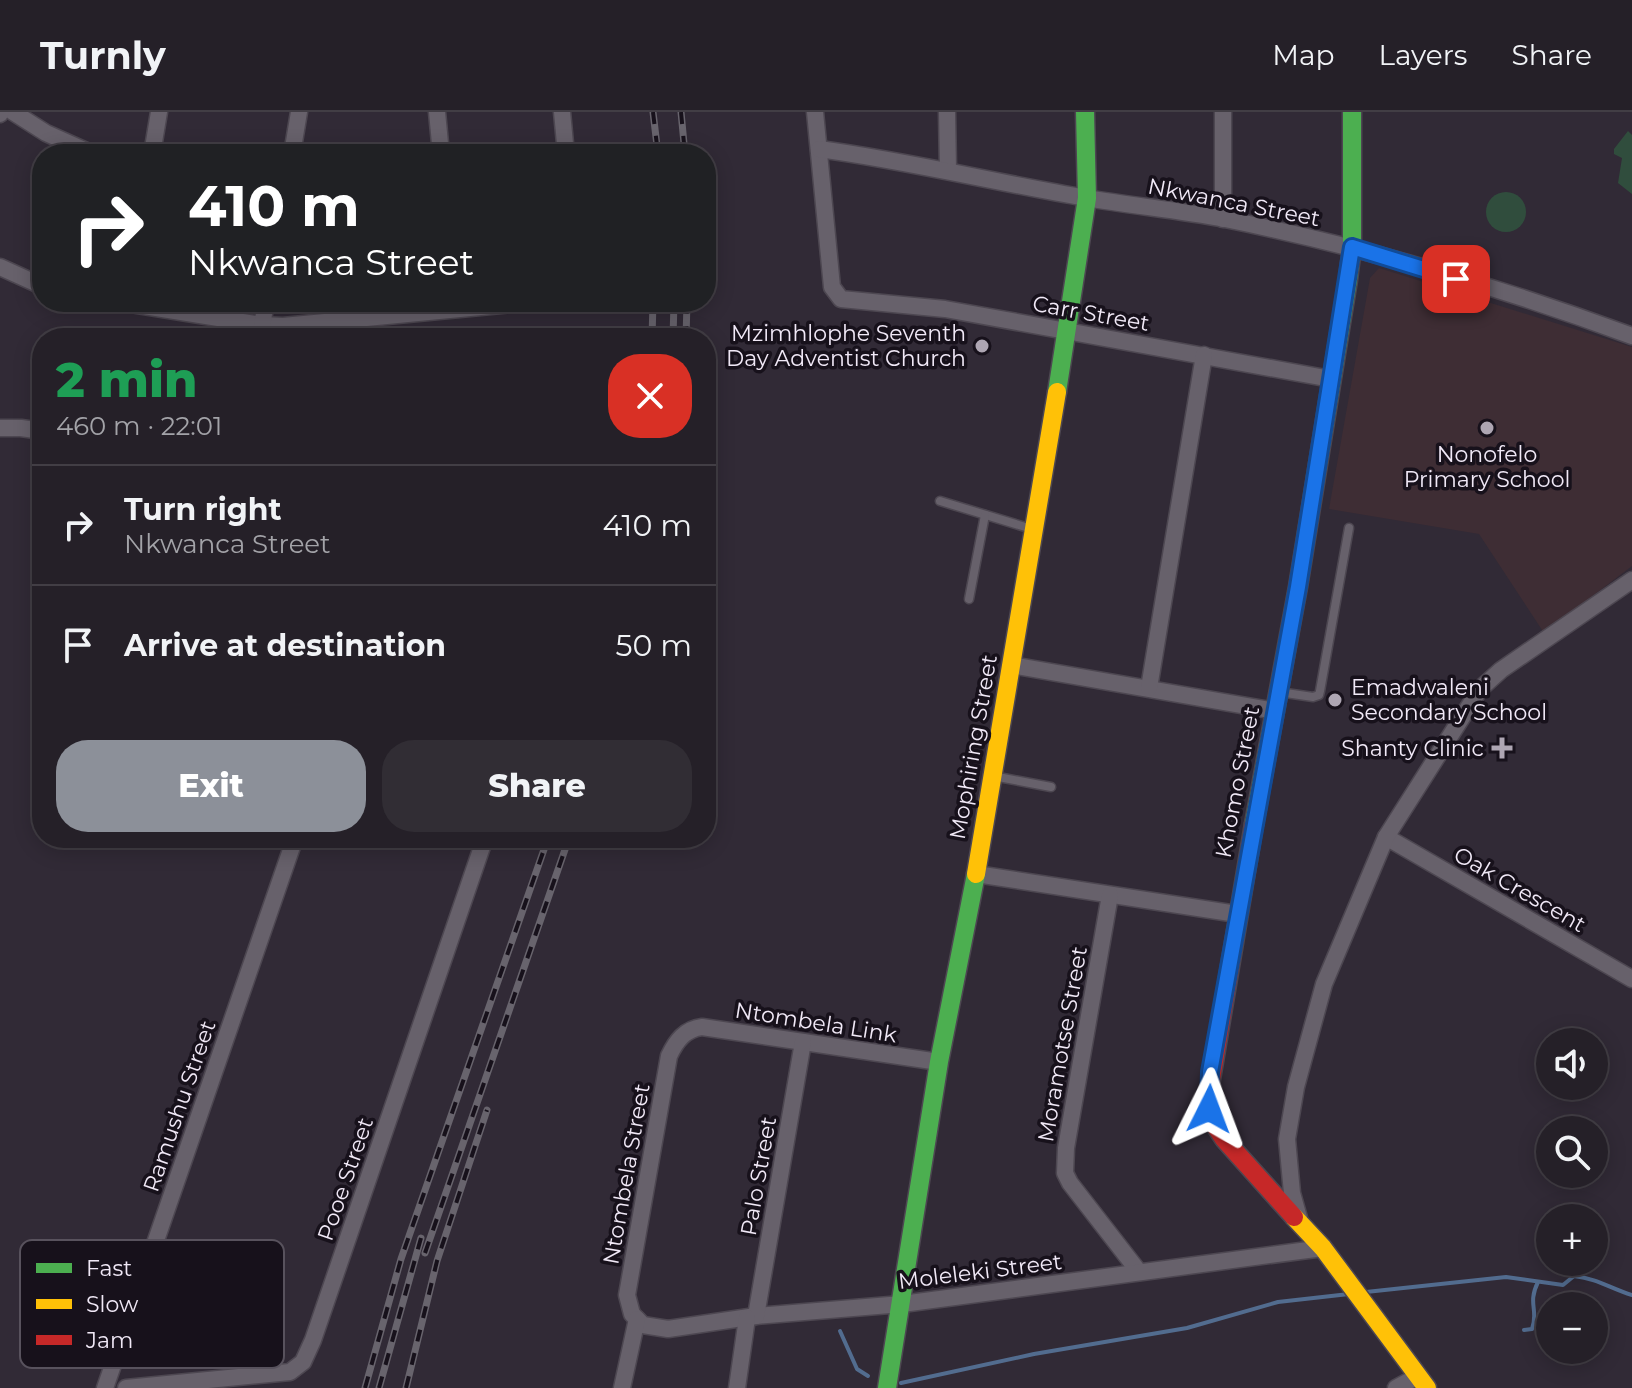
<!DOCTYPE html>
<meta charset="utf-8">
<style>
body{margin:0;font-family:Montserrat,sans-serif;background:#312d34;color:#f1f3f6;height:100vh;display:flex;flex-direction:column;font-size:30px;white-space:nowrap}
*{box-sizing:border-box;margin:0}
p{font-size:26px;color:#a3a3a8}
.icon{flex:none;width:44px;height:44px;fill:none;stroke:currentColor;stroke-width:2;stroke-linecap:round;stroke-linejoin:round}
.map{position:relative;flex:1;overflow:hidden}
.drawer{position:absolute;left:32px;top:216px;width:684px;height:520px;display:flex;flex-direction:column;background:#252028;border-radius:32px;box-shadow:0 4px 20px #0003,0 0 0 2px #423e45}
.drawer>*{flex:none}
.guide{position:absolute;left:32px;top:32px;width:684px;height:168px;border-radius:32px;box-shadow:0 4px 20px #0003,0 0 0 2px #423e45;background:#202124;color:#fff;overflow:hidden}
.fabs{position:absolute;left:1536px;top:916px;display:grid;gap:16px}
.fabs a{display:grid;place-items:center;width:72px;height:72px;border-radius:50%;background:#252028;box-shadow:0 4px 20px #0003,0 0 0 2px #423e45;font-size:40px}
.pin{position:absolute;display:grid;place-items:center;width:68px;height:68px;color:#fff;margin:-34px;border-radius:16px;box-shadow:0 4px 12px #0006}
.me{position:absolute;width:88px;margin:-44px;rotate:3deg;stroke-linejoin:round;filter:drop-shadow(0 0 6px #0008)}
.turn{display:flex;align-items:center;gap:28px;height:168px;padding:0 24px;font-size:36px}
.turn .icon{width:104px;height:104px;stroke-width:2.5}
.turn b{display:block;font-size:56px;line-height:68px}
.round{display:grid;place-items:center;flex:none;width:84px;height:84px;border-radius:32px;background:#312d34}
.overview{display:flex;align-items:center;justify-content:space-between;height:136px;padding:0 24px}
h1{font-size:48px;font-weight:800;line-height:60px;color:#1e9e55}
.button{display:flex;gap:16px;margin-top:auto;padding:16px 24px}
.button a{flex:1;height:92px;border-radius:32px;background:#8c9099;color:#fff;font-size:32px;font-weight:800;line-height:92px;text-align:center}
.button a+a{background:#312d34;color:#f1f3f6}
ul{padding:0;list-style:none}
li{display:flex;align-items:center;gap:24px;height:120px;padding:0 24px;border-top:2px solid #423e45}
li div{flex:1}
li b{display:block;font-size:30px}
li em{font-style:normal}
header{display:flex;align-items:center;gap:48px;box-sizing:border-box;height:112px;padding:0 40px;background:#252028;border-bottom:2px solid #423e45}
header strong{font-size:38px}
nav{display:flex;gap:44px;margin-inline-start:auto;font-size:28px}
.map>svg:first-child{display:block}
.education{fill:#3e2d34}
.green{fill:#304d3d}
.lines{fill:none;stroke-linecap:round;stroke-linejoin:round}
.stream{stroke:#526c8f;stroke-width:4}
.lane-casing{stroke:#4d4751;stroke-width:11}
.street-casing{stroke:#4d4751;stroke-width:19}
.fast-casing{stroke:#4d4751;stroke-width:21}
.slow-casing{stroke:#4d4751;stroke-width:21}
.jam-casing{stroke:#4d4751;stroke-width:21}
.lane{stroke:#67616b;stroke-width:8}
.street{stroke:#67616b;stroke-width:16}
.fast{stroke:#4caf50;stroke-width:18}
.slow{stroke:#ffc107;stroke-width:18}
.jam{stroke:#c62828;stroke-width:18}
.rail-casing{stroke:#68646d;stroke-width:7}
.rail{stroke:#17111b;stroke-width:4;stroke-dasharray:12;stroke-linecap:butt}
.route-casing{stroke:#114b97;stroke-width:20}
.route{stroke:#1a73e8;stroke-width:14}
.poi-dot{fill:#aea6b3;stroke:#17111b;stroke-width:3}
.labels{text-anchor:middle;stroke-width:7;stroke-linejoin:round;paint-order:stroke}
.street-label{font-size:22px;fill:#f1e9f7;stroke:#17111b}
.poi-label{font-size:22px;fill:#f1e9f7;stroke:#17111b;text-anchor:end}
.key{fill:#17111b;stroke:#58525d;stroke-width:2}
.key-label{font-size:22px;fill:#f1e9f7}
</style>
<header>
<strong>Turnly</strong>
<nav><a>Map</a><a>Layers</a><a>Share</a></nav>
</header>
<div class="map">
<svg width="1632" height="1276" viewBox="0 0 1632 1276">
<rect width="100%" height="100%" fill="#312a36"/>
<polygon class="education" points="1379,156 1632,235 1632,454 1544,521 1479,422 1329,397 1370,166"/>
<g class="green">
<polygon points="1628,19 1632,23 1632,94 1632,82 1618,71 1622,46 1614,42 1614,37"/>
<circle cx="1506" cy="100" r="20"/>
</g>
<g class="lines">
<g class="stream">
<path d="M1366 1180 1506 1165 1563 1173 1574 1164C1599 1167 1609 1176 1632 1183"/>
<path d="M1524 1218 1532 1217C1539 1198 1527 1192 1538 1170"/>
<polyline points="840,1219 857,1257 868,1264"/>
<polyline points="901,1271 1034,1242 1187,1216 1278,1190 1349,1182"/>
</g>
<g class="lane-casing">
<g id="lane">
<polyline points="940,389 1032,417"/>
<polyline points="969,487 985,403"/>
<polyline points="1279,580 1313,585 1319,583 1320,579 1349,416"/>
<polyline points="993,664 1051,675"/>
</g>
</g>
<g class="street-casing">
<g id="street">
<polyline points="13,0 46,21 93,42"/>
<polyline points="437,0 441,42"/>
<polyline points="562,0 566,42"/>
<polyline points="815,0 832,175 841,187 945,197 1331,267"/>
<polyline points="947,0 948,57"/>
<polyline points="0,2 1,0"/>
<path d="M819 37C909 49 997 71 1087 86 1133 94 1179 98 1225 107 1363 135 1500 175 1632 224"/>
<polyline points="152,42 159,0"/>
<polyline points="292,42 299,0"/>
<polyline points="1223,107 1223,0"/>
<polyline points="0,155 42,174"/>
<polyline points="119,190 262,213 283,214 533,190"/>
<polyline points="260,226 266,190"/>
<polyline points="0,316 21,316 42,319"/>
<polyline points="1011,553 1275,599"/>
<polyline points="1149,576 1204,243"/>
<polyline points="1386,725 1632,867"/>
<polyline points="976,762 1237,802"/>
<polyline points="1110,783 1066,1036 1065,1061 1070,1071 1139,1160"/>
<path d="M939 950 702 915C685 917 676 929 669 944L627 1183 632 1202 643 1213 668 1217 756 1204 902 1192 1323 1136"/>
<polyline points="1299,1106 1292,1081 1287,1027 1296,975 1324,872 1386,725 1480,577 1501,558 1632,468"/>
<polyline points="756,1204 803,930"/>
<polyline points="105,1276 295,726"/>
<polyline points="126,1276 290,1260 303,1250 313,1228 485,726"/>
<polyline points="622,1276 637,1207"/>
<polyline points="737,1276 747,1206"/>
<polyline points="1396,1276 1418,1264"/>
</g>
</g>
<g class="fast-casing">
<g id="fast">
<polyline points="1057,280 1087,86 1085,0"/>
<polyline points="1254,712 1298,475 1348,168 1352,135 1352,0"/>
<polyline points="887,1276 939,950 976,762"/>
</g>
</g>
<g class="slow-casing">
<g id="slow">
<polyline points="976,762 1057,280"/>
<polyline points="1294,1105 1323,1136 1427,1276"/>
</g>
</g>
<g class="jam-casing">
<polyline id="jam" points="1254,712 1208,985 1214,1012 1224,1027 1294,1105"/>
</g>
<use href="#lane" class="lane"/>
<use href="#street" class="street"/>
<use href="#fast" class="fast"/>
<use href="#slow" class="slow"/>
<use href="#jam" class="jam"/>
<g class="rail-casing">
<g id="rail">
<polyline points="653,0 658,42"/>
<polyline points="681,0 685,42"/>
<polyline points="652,226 653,190"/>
<polyline points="673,226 674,190"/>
<polyline points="686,226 687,190"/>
<polyline points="425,1141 569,726"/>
<polyline points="365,1276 401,1147 548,726"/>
<polyline points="379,1276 421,1126"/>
<polyline points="406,1276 437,1149 487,998"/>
</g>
</g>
<use href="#rail" class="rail"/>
</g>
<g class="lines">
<g class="route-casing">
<polyline id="route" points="1209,997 1210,960 1298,475 1352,135 1456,167"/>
</g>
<use href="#route" class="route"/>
</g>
<g class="poi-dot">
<circle cx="982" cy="234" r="8"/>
<circle cx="1487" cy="316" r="8"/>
<circle cx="1335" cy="588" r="8"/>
<path d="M1498 624h8v8h8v8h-8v8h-8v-8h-8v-8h8z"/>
</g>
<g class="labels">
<g class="street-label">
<text transform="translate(1234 90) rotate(11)" y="8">Nkwanca Street</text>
<text transform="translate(1091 201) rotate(10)" y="8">Carr Street</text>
<text transform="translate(973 635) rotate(-80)" y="8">Mophiring Street</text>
<text transform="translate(1237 670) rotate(-79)" y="8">Khomo Street</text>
<text transform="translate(1520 777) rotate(30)" y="8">Oak Crescent</text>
<text transform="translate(816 910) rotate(9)" y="8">Ntombela Link</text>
<text transform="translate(1062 932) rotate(-80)" y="8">Moramotse Street</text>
<text transform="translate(179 994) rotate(-71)" y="8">Ramushu Street</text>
<text transform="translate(626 1062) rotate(-80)" y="8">Ntombela Street</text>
<text transform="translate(758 1064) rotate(-80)" y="8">Palo Street</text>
<text transform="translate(345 1067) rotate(-71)" y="8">Pooe Street</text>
<text transform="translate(980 1159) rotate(-7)" y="8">Moleleki Street</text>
</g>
<g class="poi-label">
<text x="966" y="229">Mzimhlophe Seventh<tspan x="966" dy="25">Day Adventist Church</tspan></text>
<text x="1487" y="350" text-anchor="middle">Nonofelo<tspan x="1487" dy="25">Primary School</tspan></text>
<text x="1351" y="583" text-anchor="start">Emadwaleni<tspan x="1351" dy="25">Secondary School</tspan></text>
<text x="1484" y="644">Shanty Clinic</text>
</g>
</g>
<rect x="20" y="1128" width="264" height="128" rx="12" class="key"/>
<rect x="36" y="1151" width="36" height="10" fill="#4caf50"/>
<rect x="36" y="1187" width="36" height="10" fill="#ffc107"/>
<rect x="36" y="1223" width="36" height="10" fill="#c62828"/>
<g class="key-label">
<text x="86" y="1164">Fast</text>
<text x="86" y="1200">Slow</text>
<text x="86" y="1236">Jam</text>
</g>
</svg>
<div class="fabs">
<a><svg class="icon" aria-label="sound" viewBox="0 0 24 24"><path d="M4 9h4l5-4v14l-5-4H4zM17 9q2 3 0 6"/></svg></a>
<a><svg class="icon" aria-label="search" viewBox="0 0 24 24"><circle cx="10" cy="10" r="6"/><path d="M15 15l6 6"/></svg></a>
<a>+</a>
<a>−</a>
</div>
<div class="pin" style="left:1456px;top:167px;background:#d93025"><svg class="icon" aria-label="arrive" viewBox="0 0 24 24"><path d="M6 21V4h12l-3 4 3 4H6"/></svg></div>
<svg class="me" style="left:1209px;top:997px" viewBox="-20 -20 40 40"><path d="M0-17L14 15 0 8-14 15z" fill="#1a73e8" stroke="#fff" stroke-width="4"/></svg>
<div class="guide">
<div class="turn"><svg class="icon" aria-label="right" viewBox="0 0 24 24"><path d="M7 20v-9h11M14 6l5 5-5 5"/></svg><div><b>410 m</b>Nkwanca Street</div></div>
</div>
<section class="drawer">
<div class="overview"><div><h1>2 min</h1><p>460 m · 22:01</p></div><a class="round" style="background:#d93025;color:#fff"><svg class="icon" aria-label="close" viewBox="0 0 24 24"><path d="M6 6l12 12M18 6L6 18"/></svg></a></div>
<ul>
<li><svg class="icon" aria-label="right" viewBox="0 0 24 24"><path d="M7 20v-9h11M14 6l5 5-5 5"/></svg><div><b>Turn right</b><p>Nkwanca Street</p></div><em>410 m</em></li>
<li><svg class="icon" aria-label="arrive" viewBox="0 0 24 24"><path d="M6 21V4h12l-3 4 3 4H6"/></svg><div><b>Arrive at destination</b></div><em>50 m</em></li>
</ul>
<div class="button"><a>Exit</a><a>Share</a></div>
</section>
</div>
